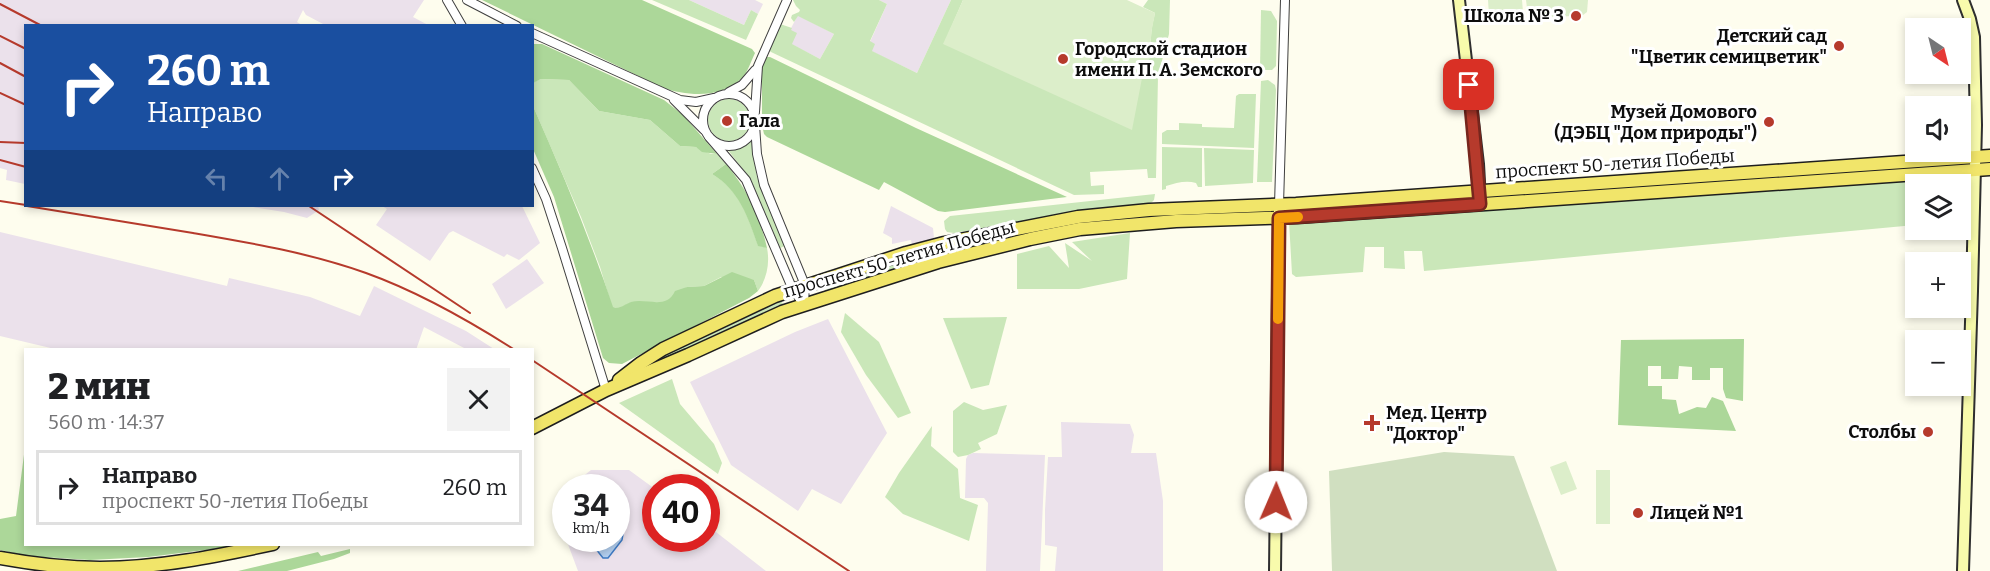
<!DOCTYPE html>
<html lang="ru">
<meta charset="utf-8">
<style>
body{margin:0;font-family:Bitter,serif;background:#f2f2f2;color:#202124;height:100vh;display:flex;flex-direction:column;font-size:22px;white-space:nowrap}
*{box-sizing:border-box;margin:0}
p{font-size:20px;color:#757577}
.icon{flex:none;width:33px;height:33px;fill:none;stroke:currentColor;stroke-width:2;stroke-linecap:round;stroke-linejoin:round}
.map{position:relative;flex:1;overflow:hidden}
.sheet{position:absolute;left:24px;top:348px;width:510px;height:198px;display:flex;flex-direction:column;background:#fff;border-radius:0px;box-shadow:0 3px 9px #0003}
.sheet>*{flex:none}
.hud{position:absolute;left:24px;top:24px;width:510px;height:183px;border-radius:0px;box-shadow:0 3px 9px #0003;background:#1a4fa0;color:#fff;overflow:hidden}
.needle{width:39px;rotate:145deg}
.fabs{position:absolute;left:1905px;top:18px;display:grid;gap:12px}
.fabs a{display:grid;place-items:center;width:66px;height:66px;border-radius:0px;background:#fff;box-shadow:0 3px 9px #0003;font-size:30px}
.speed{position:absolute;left:552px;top:474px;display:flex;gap:12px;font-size:30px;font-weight:700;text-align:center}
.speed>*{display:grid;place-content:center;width:78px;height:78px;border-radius:50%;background:#fff;box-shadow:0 3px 9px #0003;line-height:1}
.speed small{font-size:15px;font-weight:400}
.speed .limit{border:9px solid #d22;background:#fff;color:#111}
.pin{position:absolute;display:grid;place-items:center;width:51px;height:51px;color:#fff;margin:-26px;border-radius:12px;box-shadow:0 3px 9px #0006}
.me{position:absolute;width:66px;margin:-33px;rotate:1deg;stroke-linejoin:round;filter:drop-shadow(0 0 4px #0008)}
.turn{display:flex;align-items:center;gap:21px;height:126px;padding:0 24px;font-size:27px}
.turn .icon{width:78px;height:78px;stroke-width:2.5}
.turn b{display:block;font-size:42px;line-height:51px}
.lanes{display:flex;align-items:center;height:57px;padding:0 24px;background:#0003;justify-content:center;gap:30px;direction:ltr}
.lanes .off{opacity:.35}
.round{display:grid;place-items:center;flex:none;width:63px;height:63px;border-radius:0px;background:#f2f2f2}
.head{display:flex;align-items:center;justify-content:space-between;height:102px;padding:0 24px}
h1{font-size:36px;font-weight:800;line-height:45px}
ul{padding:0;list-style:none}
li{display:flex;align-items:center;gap:18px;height:75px;margin:0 12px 9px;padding:0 12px;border:3px solid #e0e0e0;border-radius:0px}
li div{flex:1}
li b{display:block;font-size:22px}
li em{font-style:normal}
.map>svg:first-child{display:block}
.industrial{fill:#ebe1eb}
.green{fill:#cae7b9}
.forest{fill:#acd799}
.cemetery{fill:#d0dfc0}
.pitch{fill:#dceeca}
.water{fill:#b5d2f3;stroke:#3f7cc6;stroke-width:1.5}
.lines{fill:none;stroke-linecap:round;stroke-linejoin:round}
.street-casing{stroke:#404040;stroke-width:10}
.secondary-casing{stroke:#2f2f2f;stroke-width:14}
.primary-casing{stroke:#1e1e1e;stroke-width:15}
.street{stroke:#fff;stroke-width:8}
.secondary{stroke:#f8fbac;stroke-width:10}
.primary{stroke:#f1e56a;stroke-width:12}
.rail{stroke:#b63a2c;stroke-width:2}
.route-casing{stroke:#76261d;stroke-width:15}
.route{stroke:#b63a2c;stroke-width:10}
.slow{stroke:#f59e0b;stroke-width:10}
.poi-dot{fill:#b63a2c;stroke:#fff;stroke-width:2}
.labels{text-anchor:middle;stroke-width:6;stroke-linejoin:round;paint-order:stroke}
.poi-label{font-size:18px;font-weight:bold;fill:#0d0d0d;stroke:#fff;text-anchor:end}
.street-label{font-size:18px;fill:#0d0d0d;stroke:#fff}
</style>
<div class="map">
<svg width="1990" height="571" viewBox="0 0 1990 571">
<rect width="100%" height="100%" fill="#fefdee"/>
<g class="industrial">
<polygon points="0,0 424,0 413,17 428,25 325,25 306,15 303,10 297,22 302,25 26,26 25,184 6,180 7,170 0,168"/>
<polygon points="689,0 755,0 763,4 758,14 751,10 744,25"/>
<polygon points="879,0 951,0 917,73 871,51 870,42 887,4"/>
<polygon points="798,15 834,34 820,59 791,44 790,30"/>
<polygon points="247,206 318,206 319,210 307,218 284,212"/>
<polygon points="382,206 522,206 540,243 519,260 507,254 504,257 453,231 449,233 430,261 376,225 387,209"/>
<polygon points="891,206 933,228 934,238 912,245 911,240 892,244 892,238 883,233"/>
<polygon points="0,232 227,286 229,278 310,297 360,316 374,286 466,331 494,349 466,349 424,327 416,350 59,350 0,336"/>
<polygon points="527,259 544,283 506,309 492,284"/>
<polygon points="828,319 887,433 841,504 812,489 798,511 731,465 690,382 795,332"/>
<polygon points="1061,422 1130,424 1134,435 1131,453 1156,453 1163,501 1163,571 1055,571 1057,547 1045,545 1045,510 1048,457 1062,457"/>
<polygon points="973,453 1045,455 1040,571 986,571 988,503 984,498 965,498 966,459 968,455"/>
<polygon points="591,470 629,470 655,489 656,538 706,538 707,525 766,571 578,571 566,539 616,538 616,488 576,487 581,478"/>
</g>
<g class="green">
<polygon points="652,0 689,0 744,25 751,10 758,14 746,40"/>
<path d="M793 0H879L887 4 870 41 875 44 872 51 917 73 951 0H963L944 44 1143 73C1151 63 1150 51 1151 38 1151 30 1153 21 1155 13L1143 7 1148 0H1170L1169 34 1158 76 1156 178H1148L1147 169 1090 172 1091 186 1104 185V194L1074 195 771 52 768 50 780 24 792 28 791 30 797 33 792 44 820 59 834 34 798 16 794 22 791 18 792 15 799 12 800 10 796 6Z"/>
<polygon points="1261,10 1271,11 1277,21 1276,66 1272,70 1260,70"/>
<path d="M541 79 569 80 599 111 650 120 680 146 696 147 711 154H717L726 164 712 174C740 190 748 217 758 245L767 248C770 263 767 279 758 291L754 280 721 277 704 286 687 287 664 303 632 302 620 308 612 307 600 267 581 217 533 106 532 83Z"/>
<polygon points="1268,80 1275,85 1276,90 1272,182 1257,182 1261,81"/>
<polygon points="1239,94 1256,94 1254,148 1162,144 1162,133 1167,130 1179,130 1179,123 1202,124 1202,127 1234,128 1236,96"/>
<circle cx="729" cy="120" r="21"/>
<polygon points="751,138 757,177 785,246 780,248 751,180 728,150 743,146"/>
<path d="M1162 147 1202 148V187H1198L1196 183C1186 180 1176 183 1166 186V189L1162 190Z"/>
<polygon points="1204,148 1254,150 1253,183 1205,186"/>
<polygon points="1958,163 1958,166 1505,198 1504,194"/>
<polygon points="1957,174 1957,184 1916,184 1915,225 1424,271 1422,251 1404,251 1405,269 1384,268 1384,247 1365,247 1363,272 1296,277 1292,274 1289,221"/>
<polygon points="1155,194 1154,200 1149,205 1077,213 954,233 947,232 945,229 944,221 950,216"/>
<polygon points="1253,210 1253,214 1029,235 936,256 826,290 824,286 935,252 1029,231 1110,218"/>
<polygon points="1130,233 1127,279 1079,289 1017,289 1017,254 1049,246 1069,268 1065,243 1092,261 1072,242"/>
<polygon points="781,301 783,304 779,306 654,364 652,362 758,310"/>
<polygon points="845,313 879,342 911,413 898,418 866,375 841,332"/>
<polygon points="1007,317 989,385 971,389 943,318"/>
<polygon points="672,379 680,404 714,444 722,463 718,474 619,403"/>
<polygon points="964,402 983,410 1007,405 997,434 978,443 981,449 968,455 958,457 953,452 953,411"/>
<polygon points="932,426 931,446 958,469 960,498 978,505 969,541 903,514 885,497 899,473"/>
</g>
<g class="forest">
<path d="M482 0H642L752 49 755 53C751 61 748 72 742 78 721 99 688 96 663 88Z"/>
<polygon points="533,44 542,44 664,100 683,115 717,154 702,152 696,147 680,146 650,120 599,111 569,80 541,79 533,83"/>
<polygon points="766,57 770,57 916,128 1067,197 945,212 938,211 884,182 879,190 767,137 764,134 762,125 762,66"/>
<path d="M533 106C562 172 590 238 613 307 621 309 623 305 631 302 647 298 667 310 675 291L687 287 704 286 732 272 754 280 758 291 749 298 622 364 609 363 603 358 554 197 533 149Z"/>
<path d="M726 164C747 189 760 216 767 248L758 246C748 217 739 190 712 174Z"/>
<polygon points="1744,339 1743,401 1726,398 1723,389 1723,368 1710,368 1710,380 1692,380 1692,367 1679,366 1678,379 1661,379 1661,366 1648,366 1648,386 1662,386 1662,399 1676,400 1679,414 1697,407 1706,408 1712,397 1723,401 1736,431 1618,425 1621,340"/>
<polygon points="25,447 26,544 233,545 229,547 148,557 90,560 28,556 0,550 0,519 16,516"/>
<polygon points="350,549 350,553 334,559 287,571 238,571 318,552 321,556"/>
</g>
<polygon class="cemetery" points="1444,452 1514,456 1557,571 1332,571 1329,471"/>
<g class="pitch">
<path d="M963 0H1127L1155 13C1154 21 1151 30 1151 38 1150 51 1151 63 1143 73L1132 130 943 44Z"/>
<polygon points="1488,0 1522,0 1523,12 1489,15"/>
<polygon points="1526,0 1588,0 1587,12 1583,15 1534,19 1528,16"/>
<polygon points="1566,461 1577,489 1561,495 1550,467"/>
<rect x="1596" y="470" width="14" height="54"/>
</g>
<polygon class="water" points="617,526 623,534 622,540 608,558 603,558 588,539 616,538"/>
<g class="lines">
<g class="street-casing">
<g id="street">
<polyline points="447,0 462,26"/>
<polyline points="467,0 517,26"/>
<polyline points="532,33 680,100 696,102 714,98"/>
<polyline points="729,92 742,85 755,70"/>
<circle cx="729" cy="120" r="26"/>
<polyline points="674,100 704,130"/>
<polyline points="755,112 758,66 787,0"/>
<polyline points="755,125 757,154 764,185 805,285 804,304"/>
<polyline points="709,137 746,180 793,290 804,304"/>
<polyline points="532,168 546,199 562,248 606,390"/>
<polyline points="1279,205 1285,0"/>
</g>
</g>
<g class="secondary-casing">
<g id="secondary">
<polyline points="1459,0 1478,164 1480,200"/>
<polyline points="1963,0 1970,19 1974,37 1976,125 1972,291 1963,571"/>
<polyline points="1275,571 1279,205"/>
</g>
</g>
<g class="primary-casing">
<g id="primary">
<polyline points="619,380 641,363 663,349 775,296 906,253 944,243 1078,217 1149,210 1296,204 1990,156"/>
<polyline points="532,428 606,390 688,355 782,312 938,262 1030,239 1080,229 1176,221 1297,217 1990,169"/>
<path d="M0 558C33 564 67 568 100 568 159 568 216 556 273 544"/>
</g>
</g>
<use href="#street" class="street"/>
<use href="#secondary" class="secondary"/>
<use href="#primary" class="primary"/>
<g class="rail">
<polyline points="0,4 42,26"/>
<polyline points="0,36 26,49"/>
<polyline points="0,63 26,77"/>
<polyline points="0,93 26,105"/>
<polyline points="0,142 26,143"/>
<polyline points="0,160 26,167"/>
<polyline points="0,201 26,205"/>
<path d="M27 206C82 215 138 224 193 233 251 243 310 253 366 273 419 292 468 320 515 350"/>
<polyline points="309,206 470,313"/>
<polyline points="532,360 849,571"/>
</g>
</g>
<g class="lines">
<g class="route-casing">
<polyline id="route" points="1276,502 1279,218 1480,204 1469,85"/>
</g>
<use href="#route" class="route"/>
<polyline class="slow" points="1278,319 1279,218 1298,217"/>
</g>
<g class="poi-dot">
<circle cx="1576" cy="16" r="6"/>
<circle cx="1839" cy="46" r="6"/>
<circle cx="1063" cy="59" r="6"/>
<circle cx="727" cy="121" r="6"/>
<circle cx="1769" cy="122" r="6"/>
<path d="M1369 414h6v6h6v6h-6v6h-6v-6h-6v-6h6z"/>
<circle cx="1928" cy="432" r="6"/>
<circle cx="1638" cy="513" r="6"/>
</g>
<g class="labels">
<g class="poi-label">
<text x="1564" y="22">Школа № 3</text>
<text x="1827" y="42">Детский сад<tspan x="1827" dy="21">"Цветик семицветик"</tspan></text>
<text x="1075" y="55" text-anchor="start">Городской стадион<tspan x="1075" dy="21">имени П. А. Земского</tspan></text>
<text x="1757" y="118">Музей Домового<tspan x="1757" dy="21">(ДЭБЦ "Дом природы")</tspan></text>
<text x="739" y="127" text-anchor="start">Гала</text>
<text x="1386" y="419" text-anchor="start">Мед. Центр<tspan x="1386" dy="21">"Доктор"</tspan></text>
<text x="1916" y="438">Столбы</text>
<text x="1650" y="519" text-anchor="start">Лицей №1</text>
</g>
<g class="street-label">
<text transform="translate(1615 164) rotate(-4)" y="6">проспект 50-летия Победы</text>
<text transform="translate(899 259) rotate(-16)" y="6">проспект 50-летия Победы</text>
</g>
</g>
</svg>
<div class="fabs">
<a><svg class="needle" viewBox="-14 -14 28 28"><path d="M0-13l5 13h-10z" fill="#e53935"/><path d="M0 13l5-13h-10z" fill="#757577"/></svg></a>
<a><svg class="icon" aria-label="sound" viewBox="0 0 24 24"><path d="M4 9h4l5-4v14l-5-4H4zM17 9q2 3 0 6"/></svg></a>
<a><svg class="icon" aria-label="layers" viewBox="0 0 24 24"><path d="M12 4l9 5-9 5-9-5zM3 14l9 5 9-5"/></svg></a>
<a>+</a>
<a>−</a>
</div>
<div class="speed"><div>34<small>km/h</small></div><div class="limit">40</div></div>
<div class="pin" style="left:1469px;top:85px;background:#d93025"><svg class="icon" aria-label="arrive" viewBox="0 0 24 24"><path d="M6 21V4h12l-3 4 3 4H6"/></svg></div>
<svg class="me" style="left:1276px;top:502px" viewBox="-20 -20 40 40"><circle r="19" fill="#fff"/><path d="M0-13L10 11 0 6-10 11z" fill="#b63a2c"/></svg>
<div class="hud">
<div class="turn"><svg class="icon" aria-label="right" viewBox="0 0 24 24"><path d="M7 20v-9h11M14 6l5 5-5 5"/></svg><div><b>260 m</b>Направо</div></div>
<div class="lanes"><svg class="icon off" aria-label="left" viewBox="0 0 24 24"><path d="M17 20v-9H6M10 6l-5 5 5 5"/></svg><svg class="icon off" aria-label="ahead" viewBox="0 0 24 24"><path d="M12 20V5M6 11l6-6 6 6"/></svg><svg class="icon" aria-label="right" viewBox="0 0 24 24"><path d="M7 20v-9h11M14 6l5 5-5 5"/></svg></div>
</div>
<section class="sheet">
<div class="head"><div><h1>2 мин</h1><p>560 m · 14:37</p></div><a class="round"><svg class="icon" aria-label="close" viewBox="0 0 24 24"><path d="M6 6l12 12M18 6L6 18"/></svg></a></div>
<ul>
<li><svg class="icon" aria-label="right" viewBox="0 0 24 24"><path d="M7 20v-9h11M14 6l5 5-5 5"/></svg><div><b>Направо</b><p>проспект 50-летия Победы</p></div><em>260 m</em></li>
</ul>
</section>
</div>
